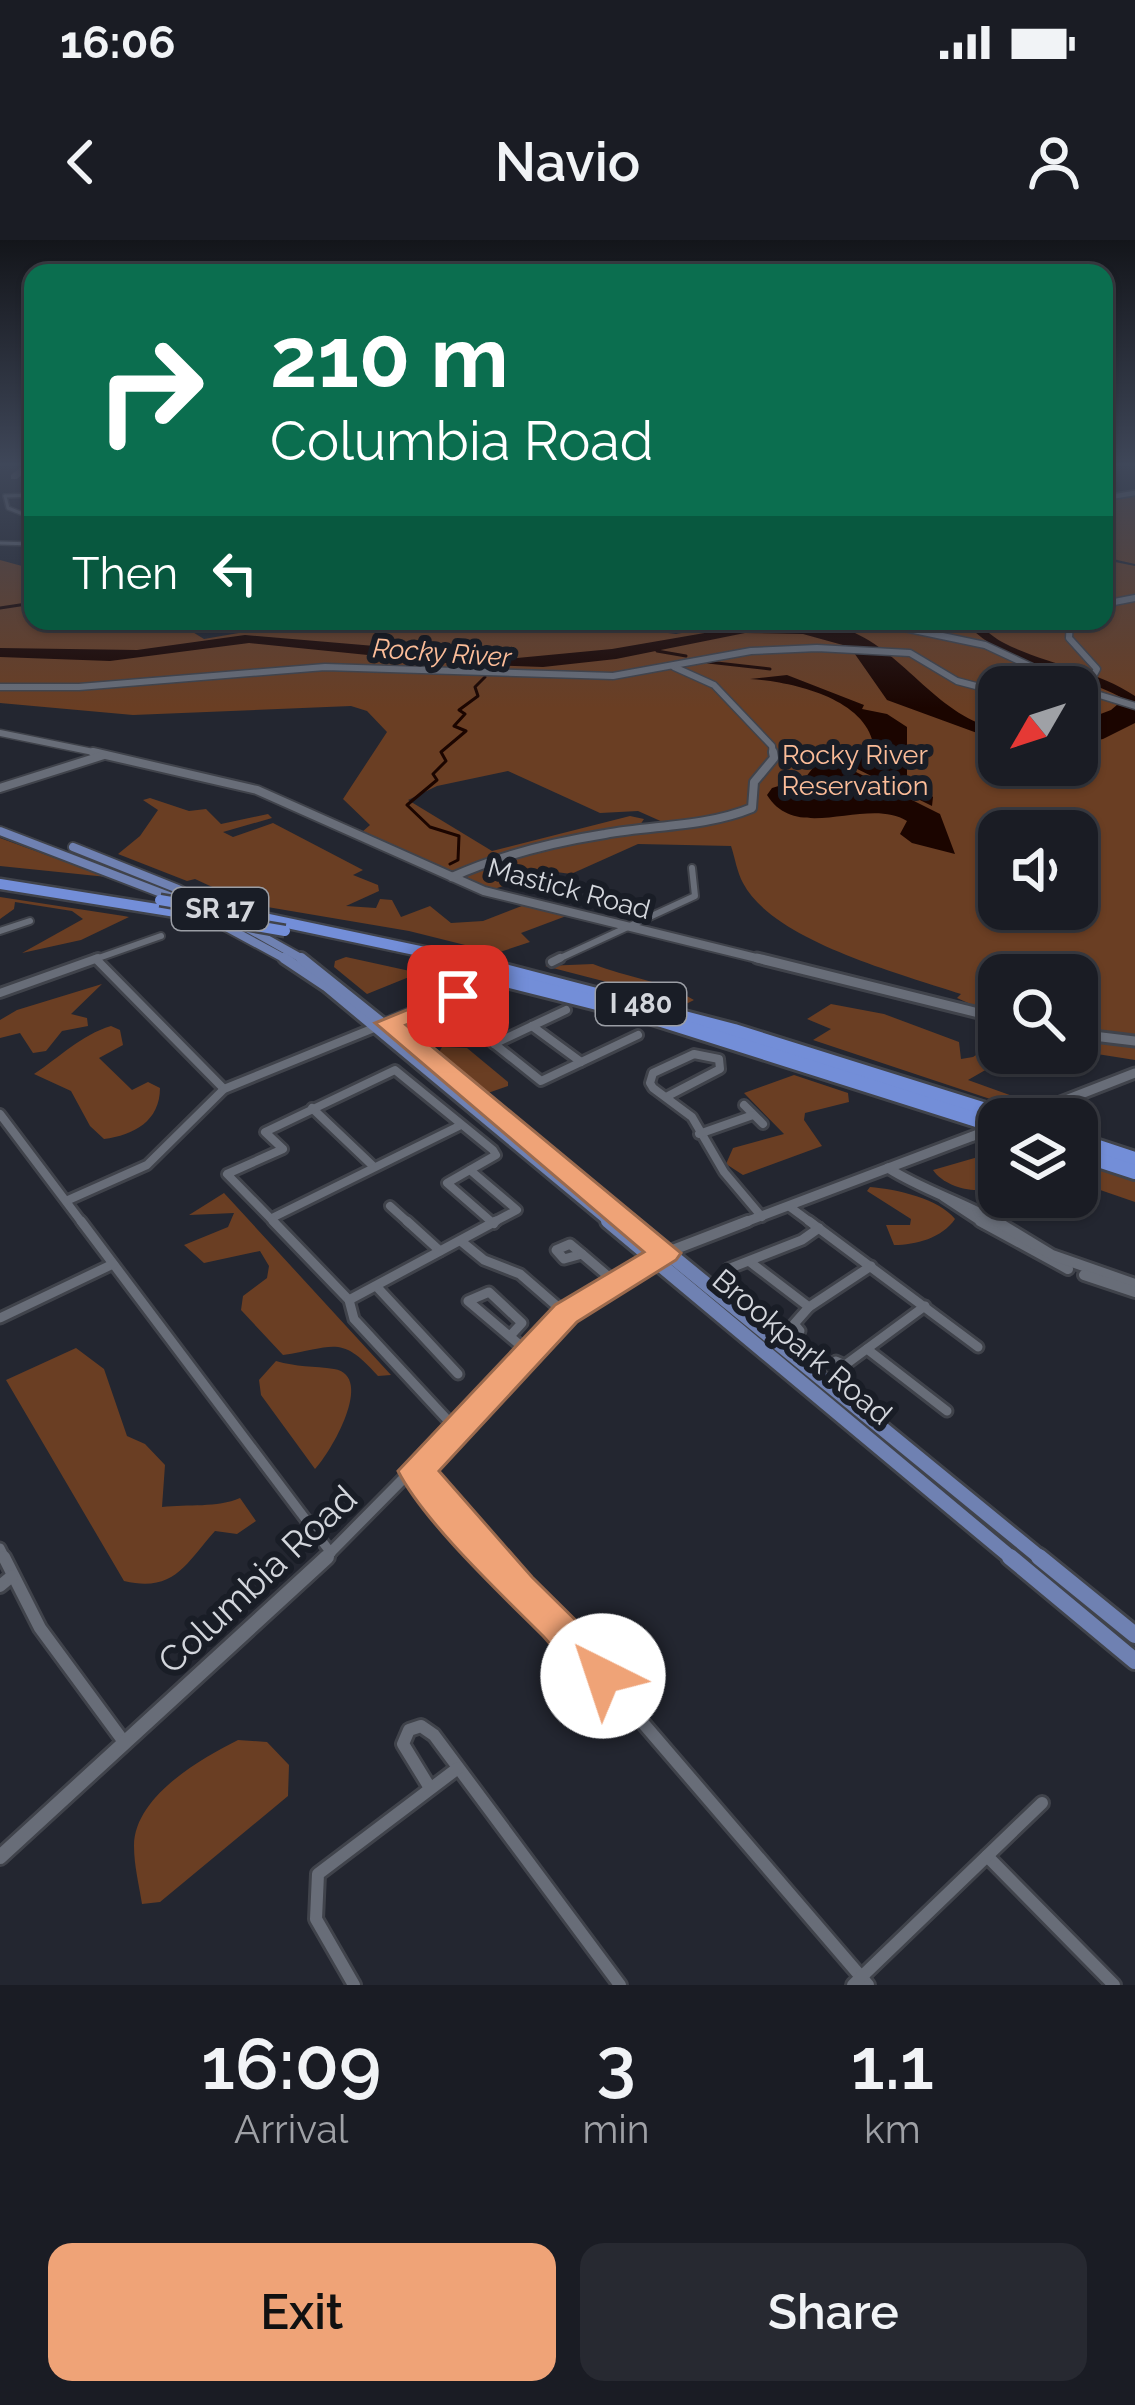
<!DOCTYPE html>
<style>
body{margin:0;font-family:Raleway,sans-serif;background:#272931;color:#f1f3f6;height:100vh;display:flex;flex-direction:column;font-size:45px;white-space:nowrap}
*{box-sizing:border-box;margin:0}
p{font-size:39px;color:#9fa1a6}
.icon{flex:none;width:66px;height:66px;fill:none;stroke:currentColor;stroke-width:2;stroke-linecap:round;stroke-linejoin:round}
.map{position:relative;height:1745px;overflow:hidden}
.drawer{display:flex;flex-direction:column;background:#1a1c24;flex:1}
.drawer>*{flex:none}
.top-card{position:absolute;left:24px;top:24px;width:1089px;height:366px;border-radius:24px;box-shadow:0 3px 9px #0004,0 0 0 3px #383a41;background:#0b6e4f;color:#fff;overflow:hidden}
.needle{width:78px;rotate:231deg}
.fabs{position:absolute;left:978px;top:426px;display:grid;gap:24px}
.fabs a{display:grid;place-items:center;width:120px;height:120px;border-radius:24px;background:#1a1c24;box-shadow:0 3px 9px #0004,0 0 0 3px #383a41;font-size:60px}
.pin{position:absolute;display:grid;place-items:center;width:102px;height:102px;color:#fff;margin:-51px;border-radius:24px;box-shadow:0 6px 18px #0006}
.me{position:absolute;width:132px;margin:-66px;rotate:319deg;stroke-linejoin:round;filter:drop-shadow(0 0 9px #0008)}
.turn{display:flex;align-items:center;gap:42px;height:252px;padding:0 48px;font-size:54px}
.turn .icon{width:156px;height:156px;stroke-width:2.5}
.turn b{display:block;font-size:84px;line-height:102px}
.then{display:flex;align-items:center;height:114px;padding:0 48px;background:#0003;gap:24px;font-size:45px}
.eta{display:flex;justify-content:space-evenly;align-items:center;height:204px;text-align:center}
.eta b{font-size:72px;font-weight:600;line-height:84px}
.action{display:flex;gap:24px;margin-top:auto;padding:24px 48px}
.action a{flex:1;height:138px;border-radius:24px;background:#efa377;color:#111;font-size:48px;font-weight:600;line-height:138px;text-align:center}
.action a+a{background:#272931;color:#f1f3f6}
.status{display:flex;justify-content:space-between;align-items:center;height:84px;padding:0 60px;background:#1a1c24;direction:ltr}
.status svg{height:33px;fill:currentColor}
header{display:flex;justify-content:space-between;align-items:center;height:156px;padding:0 48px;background:#1a1c24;font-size:54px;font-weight:600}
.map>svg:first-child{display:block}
.green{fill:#6a3e23;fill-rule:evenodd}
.water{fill:#1b0500}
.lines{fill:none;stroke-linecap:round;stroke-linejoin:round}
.stream{stroke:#1b0500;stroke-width:3}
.taxiway{fill:#5e616a;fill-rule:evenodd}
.minor-far4-casing{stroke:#40434b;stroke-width:6}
.minor-far3-casing{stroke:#40434b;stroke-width:10}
.minor-far2-casing{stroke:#40434b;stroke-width:14}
.minor-far1-casing{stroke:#40434b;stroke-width:15}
.minor-casing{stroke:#40434b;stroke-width:18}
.tertiary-far5-casing{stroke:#40434b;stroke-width:8}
.tertiary-far4-casing{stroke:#40434b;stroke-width:9}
.tertiary-far3-casing{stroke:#40434b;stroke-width:12}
.tertiary-far2-casing{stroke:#40434b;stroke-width:15}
.tertiary-far1-casing{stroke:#40434b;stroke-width:16}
.tertiary-casing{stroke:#40434b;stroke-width:20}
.primary-far3-casing{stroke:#40434b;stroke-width:12}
.primary-far2-casing{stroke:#40434b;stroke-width:16}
.primary-far1-casing{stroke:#40434b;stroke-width:20}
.primary-casing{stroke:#40434b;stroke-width:22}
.motorway-far1-casing{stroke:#40434b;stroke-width:15}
.motorway-casing{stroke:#40434b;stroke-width:20}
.minor-far4{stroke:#686d78;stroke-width:3}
.minor-far3{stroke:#686d78;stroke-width:6}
.minor-far2{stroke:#686d78;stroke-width:8}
.minor-far1{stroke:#686d78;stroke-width:9}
.minor{stroke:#686d78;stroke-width:12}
.tertiary-far5{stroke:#686d78;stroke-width:4.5}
.tertiary-far4{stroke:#686d78;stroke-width:6}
.tertiary-far3{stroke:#686d78;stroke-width:8}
.tertiary-far2{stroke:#686d78;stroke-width:9}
.tertiary-far1{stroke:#686d78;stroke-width:10}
.tertiary{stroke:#686d78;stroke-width:14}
.primary-far3{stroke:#6f81b2;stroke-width:8}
.primary-far2{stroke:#6f81b2;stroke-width:10}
.primary-far1{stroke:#6f81b2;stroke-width:14}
.primary{stroke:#6f81b2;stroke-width:16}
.motorway-far1{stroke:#738ed8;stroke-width:10}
.motorway{stroke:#738ed8;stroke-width:14}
.tertiary-bridge-casing{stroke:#40434b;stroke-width:15;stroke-linecap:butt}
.motorway-bridge-casing{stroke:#40434b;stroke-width:15;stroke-linecap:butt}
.tertiary-bridge{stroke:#686d78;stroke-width:9}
.motorway-bridge{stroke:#738ed8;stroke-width:10}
.route{fill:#efa377;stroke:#9b6a4d;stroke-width:3}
.labels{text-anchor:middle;stroke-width:12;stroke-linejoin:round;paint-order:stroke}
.far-water-label{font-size:27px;font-style:italic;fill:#fcbd99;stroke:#191d26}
.far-park-label{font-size:27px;fill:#fcbd99;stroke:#191d26}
.far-street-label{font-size:27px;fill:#d3d6dc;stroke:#191d26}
.shield{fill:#191d26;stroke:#9b9ea5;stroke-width:3}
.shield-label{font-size:27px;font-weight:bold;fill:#d3d6dc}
.street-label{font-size:30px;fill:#d3d6dc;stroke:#191d26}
.near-street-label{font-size:36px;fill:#d3d6dc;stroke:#191d26}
</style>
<div class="status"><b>16:06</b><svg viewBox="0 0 49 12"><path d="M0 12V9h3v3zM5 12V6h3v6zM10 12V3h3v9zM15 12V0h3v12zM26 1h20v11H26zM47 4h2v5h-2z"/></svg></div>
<header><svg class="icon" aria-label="back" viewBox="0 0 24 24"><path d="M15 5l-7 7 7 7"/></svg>Navio<svg class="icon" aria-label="person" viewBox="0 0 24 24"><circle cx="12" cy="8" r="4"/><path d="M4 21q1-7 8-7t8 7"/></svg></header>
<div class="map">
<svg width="1135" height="1745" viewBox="0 0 1135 1745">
<rect width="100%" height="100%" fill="#232630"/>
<g class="green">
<polygon points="1135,254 1135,324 1104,317 1104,260"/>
<path d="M0 320 33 329V381H224L178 383 204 399 309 381H571L676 394 747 381H1104V326L1115 322 1135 326V799L1077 793V735H999V777L957 758 961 754C902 734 773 701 743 643 737 632 735 618 731 606L638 604 571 634 549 631 488 651 362 592 370 585 343 559 387 492 367 471 351 466 133 475 0 463ZM999 447H1077V525H999ZM508 531 600 573 638 571 665 583 640 585 644 579 630 576 492 611 408 560 437 546ZM999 591H1077V669H999Z"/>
<polygon points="150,558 189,571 206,569 221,584 268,574 272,578 223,592 233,597 273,583 363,630 353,635 378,645 379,651 346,666 376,668 380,659 392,660 401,677 430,666 451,683 483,681 527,664 569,675 521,693 530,702 497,713 409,691 249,664 195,639 187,641 118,614 140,596 158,570 143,560"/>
<polygon points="0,598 107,637 0,626"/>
<polygon points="0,657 124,676 129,677 81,700 22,713 83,679 72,671 15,662 14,669 0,679"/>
<polygon points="346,717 419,733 367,754 334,727 335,721"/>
<path d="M593 724C628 738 661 740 694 760L688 763 545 726Z"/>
<polygon points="102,744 71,774 87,778 88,786 62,791 46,811 33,813 20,793 0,798 0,780 17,770"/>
<polygon points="831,764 884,774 959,802 961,819 973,817 999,800 999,813 1015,813 968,840 1029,862 1023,870 813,800 831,789 807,779"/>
<path d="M111 786 120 790 123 805 99 818 132 850 148 842 160 848C160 881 134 895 104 899L90 886 71 851 34 834C60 817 81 795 111 786Z"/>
<polygon points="1086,798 1135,804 1135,820 1097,814 1036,835 1033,822 1046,813 1077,813 1077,799"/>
<polygon points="442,807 467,808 508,842 508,846 485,854 437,816"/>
<polygon points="794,835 848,853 849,862 805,873 804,880 822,906 743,935 726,924 733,908 784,894 744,853"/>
<path d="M978 917 993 927V939L987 949C969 953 943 945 933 930Z"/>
<polygon points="1077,918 1135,938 1135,962 1077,942"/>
<path d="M870 947C897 949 939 959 955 979 942 998 916 1005 894 1005L886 985H910L911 979 867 951Z"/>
<path d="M224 953 391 1135 378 1136C341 1094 335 1107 283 1115L241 1070 243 1056 267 1038 269 1026 260 1011 204 1023 184 1005 228 987 234 973 189 975Z"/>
<path d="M76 1108 104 1129 127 1196 145 1204 165 1225 162 1267C188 1264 217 1268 240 1258L256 1281 237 1294 215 1291C186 1323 175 1353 124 1341L6 1140Z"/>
<path d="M276 1121C296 1127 314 1126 334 1129 376 1136 330 1214 315 1229L261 1155 259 1140Z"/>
<path d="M238 1500 267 1502 289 1525 288 1556 160 1662 142 1664C139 1645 134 1625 134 1606 134 1557 200 1519 238 1500Z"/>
</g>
<g class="water">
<path d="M774 381C799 383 827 382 850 391 904 412 940 479 999 489V501L887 460 850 407 803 394 745 393 616 419 543 427 457 424 249 403 110 421 0 417V408L137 410 245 395 517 418 612 409Z"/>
<path d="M965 381C980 381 989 396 1004 403 1047 425 1095 429 1135 456V483L1103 499 1077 504V483L1111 470 1124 459C1076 431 1000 426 965 381Z"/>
<path d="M787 435 864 465 862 469 887 474 907 487V537L933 557 932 566 835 518 858 517 874 508C868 459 794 442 750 439Z"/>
<path d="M828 518 940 574 955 614 912 603 900 594 907 581C867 556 797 604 767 555L772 548 805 538 816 524Z"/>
</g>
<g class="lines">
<g class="stream">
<polyline points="0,368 33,363"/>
<polyline points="657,411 686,416"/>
<polyline points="708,422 770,429"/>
<polyline points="450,624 458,620 459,596 430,587 407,565 437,540 433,534 446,521 441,512 466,491 454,486 465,474 459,470 478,456 475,447 485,437"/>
</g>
<polygon class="taxiway" points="26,223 33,225 17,239 11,239 11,235"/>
<g class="minor-far4-casing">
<g id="minor-far4">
<polyline points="5,256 8,268 33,278"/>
<polyline points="5,256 33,255"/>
<polyline points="0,303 33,304"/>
</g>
</g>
<g class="minor-far3-casing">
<g id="minor-far3">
<polyline points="0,691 30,681"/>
<polyline points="90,721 161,696"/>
<polyline points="554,721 695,656 692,628"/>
</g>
</g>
<g class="minor-far2-casing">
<g id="minor-far2">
<polyline points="96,719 224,849"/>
<polyline points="552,722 560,718"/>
<polyline points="0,753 98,718"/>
<polyline points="442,762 541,841 638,795"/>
<polyline points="532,786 581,822"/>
<polyline points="494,804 566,770"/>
<polyline points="666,857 720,829 719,819 694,814 653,833 650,843 653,848 692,877 724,932 762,977"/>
<polyline points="744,865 763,884"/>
<polyline points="312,868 374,927"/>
<polyline points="0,874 83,984"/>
<polyline points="699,894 753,875"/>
<polyline points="470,930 517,970 490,984"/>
<polyline points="66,961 147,925 224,849 465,751"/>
<polyline points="390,966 410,984"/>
<polyline points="790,967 813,984"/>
<polyline points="272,978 459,886"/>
<polyline points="276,984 227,934 283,909 265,892 395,830 493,910 496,915 447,943 494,984"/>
</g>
</g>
<g class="minor-far1-casing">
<g id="minor-far1">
<polyline points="81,981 331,1313"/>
<polyline points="273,981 349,1060 354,1079 455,1188"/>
<polyline points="407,981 440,1011"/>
<polyline points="809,981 978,1107"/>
<polyline points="462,1002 484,1020 520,1034 566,1074"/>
<polygon points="570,1004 582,1014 564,1019 556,1010"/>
<polyline points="582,1014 616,1043"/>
<polyline points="750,1022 809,1067 871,1026"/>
<polyline points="728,1029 802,1000 819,988"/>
<polyline points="377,1047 458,1134"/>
<polyline points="349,1060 496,981"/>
<polyline points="0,1078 113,1024"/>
<polyline points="800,1091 794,1084 809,1067"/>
<polyline points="511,1095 522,1083 489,1052 468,1061 527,1111"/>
<polyline points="867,1109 947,1171"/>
<polyline points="836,1121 845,1125 925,1066"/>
<polyline points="416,1231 493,1320"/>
<polyline points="0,1308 6,1320"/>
</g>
</g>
<g class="minor-casing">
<g id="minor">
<polyline points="4,1317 40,1388 124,1502"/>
<polyline points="491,1317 558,1384 868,1745"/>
<polyline points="0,1346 12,1336"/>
<polyline points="430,1548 403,1504 409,1490 421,1486 434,1495 620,1745"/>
<polyline points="987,1616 1114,1745"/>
<polyline points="354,1745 316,1679 318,1634 458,1528"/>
<polyline points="853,1745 1042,1563"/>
</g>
</g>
<g class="tertiary-far5-casing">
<polyline id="tertiary-far5" points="1104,258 1135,253"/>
</g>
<g class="tertiary-far4-casing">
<g id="tertiary-far4">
<polyline points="1104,364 1135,358"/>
<polyline points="871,381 985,405 1075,447"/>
<polyline points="1070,381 1069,398 1097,429 1091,440 1070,447"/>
<polyline points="674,427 714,445 772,506 773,515"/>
<polyline points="0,447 79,447 325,427 613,436 751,411 817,408 910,413 957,441 999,452"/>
<polyline points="1077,448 1135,466"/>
<polyline points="0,493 108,515"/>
</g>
</g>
<g class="tertiary-far3-casing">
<g id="tertiary-far3">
<polyline points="93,512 257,550 484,651 769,721"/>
<polyline points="0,548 104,515"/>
<path d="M452 637C499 616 554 602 605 594 654 585 706 587 752 568L754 542 774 518 773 512"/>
</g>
</g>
<g class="tertiary-far2-casing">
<g id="tertiary-far2">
<polyline points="757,718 999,778"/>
<polyline points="1077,794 1135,801"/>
<polyline points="1017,879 1135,833"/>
<path d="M888 928C924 951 964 962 1001 984"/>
<polyline points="944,957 985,984"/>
<polyline points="740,984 973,896"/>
</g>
</g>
<g class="tertiary-far1-casing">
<g id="tertiary-far1">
<polyline points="980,981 1068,1029"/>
<polyline points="996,981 1052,1015 1135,1044"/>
<polyline points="1084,1035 1135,1052"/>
<polyline points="323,1320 566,1074 665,1013 748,981"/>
</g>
</g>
<g class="tertiary-casing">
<polyline id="tertiary" points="0,1617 327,1317"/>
</g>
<g class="primary-far3-casing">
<g id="primary-far3">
<polyline points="0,591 169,656 289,721"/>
<polyline points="73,607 178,649 306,721"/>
</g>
</g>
<g class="primary-far2-casing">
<g id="primary-far2">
<polyline points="284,718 326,746 612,984"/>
<polyline points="301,718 633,984"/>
</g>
</g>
<g class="primary-far1-casing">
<g id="primary-far1">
<polyline points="608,981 1014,1320"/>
<polyline points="629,981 1043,1320"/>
</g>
</g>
<g class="primary-casing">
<g id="primary">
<polyline points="1010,1317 1135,1421"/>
<polyline points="1039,1317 1135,1395"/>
</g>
</g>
<g class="motorway-far1-casing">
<g id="motorway-far1">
<polyline points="0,644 182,673"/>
<polyline points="259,677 467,721"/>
</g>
</g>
<g class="motorway-casing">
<g id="motorway">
<polyline points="454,718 734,791 1014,879"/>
<polyline points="490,736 649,776 999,887"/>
<polyline points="1077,900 1135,919"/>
<polyline points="1077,913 1135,932"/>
</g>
</g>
<use href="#minor-far4" class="minor-far4"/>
<use href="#minor-far3" class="minor-far3"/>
<use href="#minor-far2" class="minor-far2"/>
<use href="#minor-far1" class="minor-far1"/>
<use href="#minor" class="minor"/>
<use href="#tertiary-far5" class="tertiary-far5"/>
<use href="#tertiary-far4" class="tertiary-far4"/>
<use href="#tertiary-far3" class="tertiary-far3"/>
<use href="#tertiary-far2" class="tertiary-far2"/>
<use href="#tertiary-far1" class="tertiary-far1"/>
<use href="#tertiary" class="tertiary"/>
<use href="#primary-far3" class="primary-far3"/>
<use href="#primary-far2" class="primary-far2"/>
<use href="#primary-far1" class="primary-far1"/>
<use href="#primary" class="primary"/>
<use href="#motorway-far1" class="motorway-far1"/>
<use href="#motorway" class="motorway"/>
<g class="tertiary-bridge-casing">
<polyline id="tertiary-bridge" points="973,896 999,886"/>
</g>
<g class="motorway-bridge-casing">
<g id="motorway-bridge">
<polyline points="160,660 195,666"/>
<polyline points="182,673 285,691"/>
</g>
</g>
<use href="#tertiary-bridge" class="tertiary-bridge"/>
<use href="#motorway-bridge" class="motorway-bridge"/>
</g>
<linearGradient id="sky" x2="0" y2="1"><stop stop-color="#13151a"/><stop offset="0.48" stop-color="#3f4759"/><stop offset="1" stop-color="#3f4759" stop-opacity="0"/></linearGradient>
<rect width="1135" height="468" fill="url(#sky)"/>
<path class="route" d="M458 749 466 751V761L406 785 681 1013 676 1020 577 1082 439 1231 532 1337 618 1422 624 1436 618 1449 603 1455C576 1445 562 1416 543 1396 501 1354 424 1282 398 1231L555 1065 644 1012 375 783Z"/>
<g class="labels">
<g class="far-water-label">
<text transform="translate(442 413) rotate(4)" y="9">Rocky River</text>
</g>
<g class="far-park-label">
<text x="855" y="524">Rocky River<tspan x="855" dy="31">Reservation</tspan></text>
</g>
<g class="far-street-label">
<text transform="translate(569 649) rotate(15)" y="9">Mastick Road</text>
</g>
<g class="shield">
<rect x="172" y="648" width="96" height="42" rx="9"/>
<rect x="596" y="743" width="90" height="42" rx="9"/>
</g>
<g class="shield-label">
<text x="220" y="678">SR 17</text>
<text x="641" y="773">I 480</text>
</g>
<g class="street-label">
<text transform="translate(802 1107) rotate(40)" y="10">Brookpark Road</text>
</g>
<g class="near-street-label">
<text transform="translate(257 1339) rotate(-43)" y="13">Columbia Road</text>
</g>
</g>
</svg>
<div class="fabs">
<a><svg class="needle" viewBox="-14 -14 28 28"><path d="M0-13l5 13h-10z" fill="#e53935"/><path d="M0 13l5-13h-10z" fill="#9fa1a6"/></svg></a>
<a><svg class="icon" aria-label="sound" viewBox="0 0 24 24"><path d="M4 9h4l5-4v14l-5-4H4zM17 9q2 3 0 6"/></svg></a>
<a><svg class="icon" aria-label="search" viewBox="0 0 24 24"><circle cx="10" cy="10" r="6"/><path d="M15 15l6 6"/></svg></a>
<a><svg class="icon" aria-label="layers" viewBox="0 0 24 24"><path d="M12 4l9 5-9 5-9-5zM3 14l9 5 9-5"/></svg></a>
</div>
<div class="pin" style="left:458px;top:756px;background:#d93025"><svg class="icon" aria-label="arrive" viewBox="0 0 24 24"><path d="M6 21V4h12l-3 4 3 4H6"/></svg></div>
<svg class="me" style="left:603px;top:1436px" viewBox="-20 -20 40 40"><circle r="19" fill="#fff"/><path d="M0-13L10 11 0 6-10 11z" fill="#efa377"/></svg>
<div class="top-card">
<div class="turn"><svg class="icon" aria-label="right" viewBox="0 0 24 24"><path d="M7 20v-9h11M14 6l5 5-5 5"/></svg><div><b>210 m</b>Columbia Road</div></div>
<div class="then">Then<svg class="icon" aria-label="left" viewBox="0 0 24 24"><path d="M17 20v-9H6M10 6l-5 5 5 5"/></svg></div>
</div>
</div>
<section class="drawer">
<div class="eta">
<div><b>16:09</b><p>Arrival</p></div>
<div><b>3</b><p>min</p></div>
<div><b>1.1</b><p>km</p></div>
</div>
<div class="action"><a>Exit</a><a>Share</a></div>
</section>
